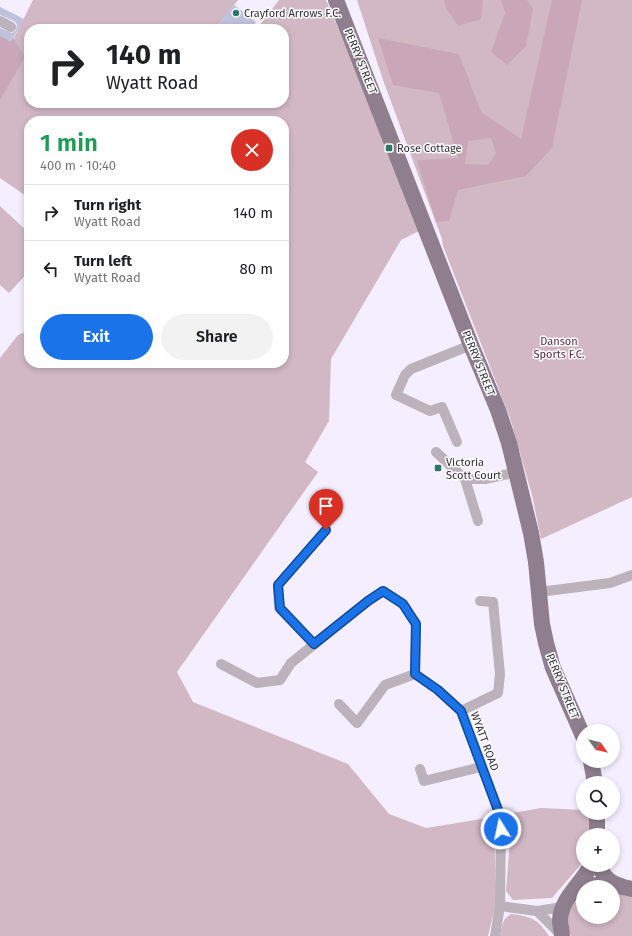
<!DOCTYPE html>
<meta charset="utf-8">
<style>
body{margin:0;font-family:"Fira Sans",sans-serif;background:#f2f2f2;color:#202124;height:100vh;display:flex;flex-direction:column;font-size:15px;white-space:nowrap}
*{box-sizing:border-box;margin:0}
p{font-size:13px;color:#757577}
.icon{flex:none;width:22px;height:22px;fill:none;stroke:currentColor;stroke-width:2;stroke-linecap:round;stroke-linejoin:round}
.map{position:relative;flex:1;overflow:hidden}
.side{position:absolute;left:24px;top:116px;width:265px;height:252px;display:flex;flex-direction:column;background:#fff;border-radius:16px;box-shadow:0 2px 6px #0003}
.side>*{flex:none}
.top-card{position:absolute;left:24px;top:24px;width:265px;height:84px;border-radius:16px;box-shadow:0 2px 6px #0003;background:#fff;color:#202124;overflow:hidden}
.needle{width:26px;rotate:124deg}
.buttons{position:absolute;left:576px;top:724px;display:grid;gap:8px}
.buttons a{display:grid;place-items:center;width:44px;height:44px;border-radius:50%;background:#fff;box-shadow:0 2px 6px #0003;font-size:20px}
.pin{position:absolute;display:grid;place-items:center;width:34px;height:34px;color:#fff;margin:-41px -17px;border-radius:50% 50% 50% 0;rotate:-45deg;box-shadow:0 0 4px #0007}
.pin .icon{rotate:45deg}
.me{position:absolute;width:44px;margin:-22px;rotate:350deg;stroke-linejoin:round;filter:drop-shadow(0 0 3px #0008)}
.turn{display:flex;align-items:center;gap:14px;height:84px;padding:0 16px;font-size:18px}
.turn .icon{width:52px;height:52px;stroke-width:2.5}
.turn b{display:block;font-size:28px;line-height:34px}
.round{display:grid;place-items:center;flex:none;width:42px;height:42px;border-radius:21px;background:#f2f2f2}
.overview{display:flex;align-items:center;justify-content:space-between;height:68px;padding:0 16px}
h1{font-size:24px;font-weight:600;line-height:30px;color:#1e9e55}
.action{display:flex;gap:8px;margin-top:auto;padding:8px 16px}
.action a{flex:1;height:46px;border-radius:24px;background:#1a73e8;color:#fff;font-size:16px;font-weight:600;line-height:46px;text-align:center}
.action a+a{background:#f2f2f2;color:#202124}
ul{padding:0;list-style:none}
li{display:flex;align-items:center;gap:12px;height:56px;padding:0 16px;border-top:1px solid #e0e0e0}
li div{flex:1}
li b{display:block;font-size:15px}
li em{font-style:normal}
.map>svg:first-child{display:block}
.green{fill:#d1b8c4}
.forest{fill:#caa7b8;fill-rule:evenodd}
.building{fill:#bfc2dc}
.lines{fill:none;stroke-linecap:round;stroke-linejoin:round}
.minor{stroke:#bbb2bb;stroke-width:10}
.primary{stroke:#8e7e8e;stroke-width:16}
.route-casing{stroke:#114b97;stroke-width:10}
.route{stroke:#1a73e8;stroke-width:7}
.poi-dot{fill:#2e766e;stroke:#fefefe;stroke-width:1.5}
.labels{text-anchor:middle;stroke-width:3;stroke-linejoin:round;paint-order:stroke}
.poi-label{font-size:11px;fill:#332f39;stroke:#fefefe;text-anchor:start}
.street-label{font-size:11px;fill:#332f39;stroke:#fefefe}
.park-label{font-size:11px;fill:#592a43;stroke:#fefefe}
</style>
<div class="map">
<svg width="632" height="936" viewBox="0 0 632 936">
<rect width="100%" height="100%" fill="#f4eefe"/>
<g class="green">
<polygon points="33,0 238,0 215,29 29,29 29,103 284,103 284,29 257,29 279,0 326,0 350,56 419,231 401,240 331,359 329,421 305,462 318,472 177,672 193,702 348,764 389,814 426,828 494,817 496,904 488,936 0,936 0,358 18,335 29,330 29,363 284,363 284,121 29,121 29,198 0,178 0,66"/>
<polygon points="357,0 632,0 632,497 541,539 532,495 510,418 443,246 442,239 383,80"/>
<polygon points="0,206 29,233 29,271 9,293 0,285"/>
<polygon points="541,808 583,810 583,813 591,813 589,835 583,835 583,862 552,898 513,900 506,891 510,839 507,814"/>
<path d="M613 894 632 896V936H571C563 921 569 904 583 896V917H613Z"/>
<path d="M512 914C532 917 538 919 549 936H500C502 927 502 917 512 914Z"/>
</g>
<g class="forest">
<polygon points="444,0 483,0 481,19 458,26 446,8"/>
<polygon points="501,0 527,0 533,9 526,46 507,65 491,52 505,13"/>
<path d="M552 0H582L552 148 526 176 458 190 449 221 436 222 417 160 458 158 439 93 393 85 378 38 459 54 481 112 521 139ZM491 138 496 153 488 165 465 164 468 141Z"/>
<polygon points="0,29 11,35 25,57 0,100"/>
</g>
<g class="building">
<polygon points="234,5 256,22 251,29 215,29"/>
<polygon points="0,7 24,19 11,42 0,36 0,28 12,33 16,30 17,24 14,21 0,15"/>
</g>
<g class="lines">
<g class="minor">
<polyline points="0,21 11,27"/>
<polyline points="457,442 442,407 430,411 396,395 405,375 411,369 471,345"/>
<polyline points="436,452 465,479 478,521"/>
<polyline points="465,479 485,479 517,472"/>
<polyline points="539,592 610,583 632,575"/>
<polyline points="314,644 279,608 278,585 326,530"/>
<polyline points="221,664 257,683 280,680 291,663 368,601 383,591 403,604 416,624 415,674 438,690 461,711 501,818 500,906 495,936"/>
<polyline points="339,704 357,723 385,685 415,674"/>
<polyline points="461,711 498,693 500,674 493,602 480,601"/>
<polyline points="420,769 424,781 481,767"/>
<polyline points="500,906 537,911 563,907"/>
<polyline points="537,911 561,935"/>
</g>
<g class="primary">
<polyline points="336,0 471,345 498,410 509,443 531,533 536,562 542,624 546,643 553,668 583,736"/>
<polyline points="591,761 595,783"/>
<polyline points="597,835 597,813"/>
<path d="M599 865C603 876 609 883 621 886"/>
<path d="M576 888C594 883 614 885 632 889"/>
<path d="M562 936C562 931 560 925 560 920 561 898 582 884 591 865"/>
</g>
</g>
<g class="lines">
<g class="route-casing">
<polyline id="route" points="326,530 278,585 280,608 314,644 368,601 383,591 403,604 416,624 415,674 438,690 461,711 501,818 501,829"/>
</g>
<use href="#route" class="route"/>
</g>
<g class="poi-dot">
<circle cx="236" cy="13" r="4"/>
<rect x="385" y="144" width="8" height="8" rx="2"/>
<rect x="434" y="464" width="8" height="8" rx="2"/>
</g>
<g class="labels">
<g class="poi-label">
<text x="244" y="17">Crayford Arrows F.C.</text>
<text x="397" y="152">Rose Cottage</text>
<text x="446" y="466">Victoria<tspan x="446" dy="13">Scott Court</tspan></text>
</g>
<g class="street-label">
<text transform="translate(361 61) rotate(68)" y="4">PERRY STREET</text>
<text transform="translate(479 363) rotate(68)" y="4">PERRY STREET</text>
<text transform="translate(563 686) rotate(68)" y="4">PERRY STREET</text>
<text transform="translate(485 741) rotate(70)" y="4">WYATT ROAD</text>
</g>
<g class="park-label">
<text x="559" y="345">Danson<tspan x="559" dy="13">Sports F.C.</tspan></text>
</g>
</g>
</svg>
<div class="buttons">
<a><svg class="needle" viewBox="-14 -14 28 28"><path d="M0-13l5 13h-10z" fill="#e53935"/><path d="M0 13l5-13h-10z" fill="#757577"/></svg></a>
<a><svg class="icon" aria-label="search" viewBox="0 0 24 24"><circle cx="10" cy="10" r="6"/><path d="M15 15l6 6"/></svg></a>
<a>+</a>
<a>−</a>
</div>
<div class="pin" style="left:326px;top:530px;background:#d93025"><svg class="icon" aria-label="arrive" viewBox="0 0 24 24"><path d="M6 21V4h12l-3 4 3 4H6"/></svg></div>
<svg class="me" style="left:501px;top:829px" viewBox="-20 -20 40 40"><circle r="17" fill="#1a73e8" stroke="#fff" stroke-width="3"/><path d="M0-11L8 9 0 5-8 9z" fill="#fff"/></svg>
<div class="top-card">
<div class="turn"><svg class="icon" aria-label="right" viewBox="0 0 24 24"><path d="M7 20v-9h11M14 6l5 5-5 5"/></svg><div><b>140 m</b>Wyatt Road</div></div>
</div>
<section class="side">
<div class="overview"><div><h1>1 min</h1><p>400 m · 10:40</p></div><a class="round" style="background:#d93025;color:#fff"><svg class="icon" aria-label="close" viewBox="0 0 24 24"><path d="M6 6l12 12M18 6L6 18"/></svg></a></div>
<ul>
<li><svg class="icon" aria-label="right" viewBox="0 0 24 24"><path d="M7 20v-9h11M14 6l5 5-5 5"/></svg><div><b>Turn right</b><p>Wyatt Road</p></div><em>140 m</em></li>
<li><svg class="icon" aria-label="left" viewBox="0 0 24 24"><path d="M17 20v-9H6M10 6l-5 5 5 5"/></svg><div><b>Turn left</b><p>Wyatt Road</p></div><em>80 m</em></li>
</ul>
<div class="action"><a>Exit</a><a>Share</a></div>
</section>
</div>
